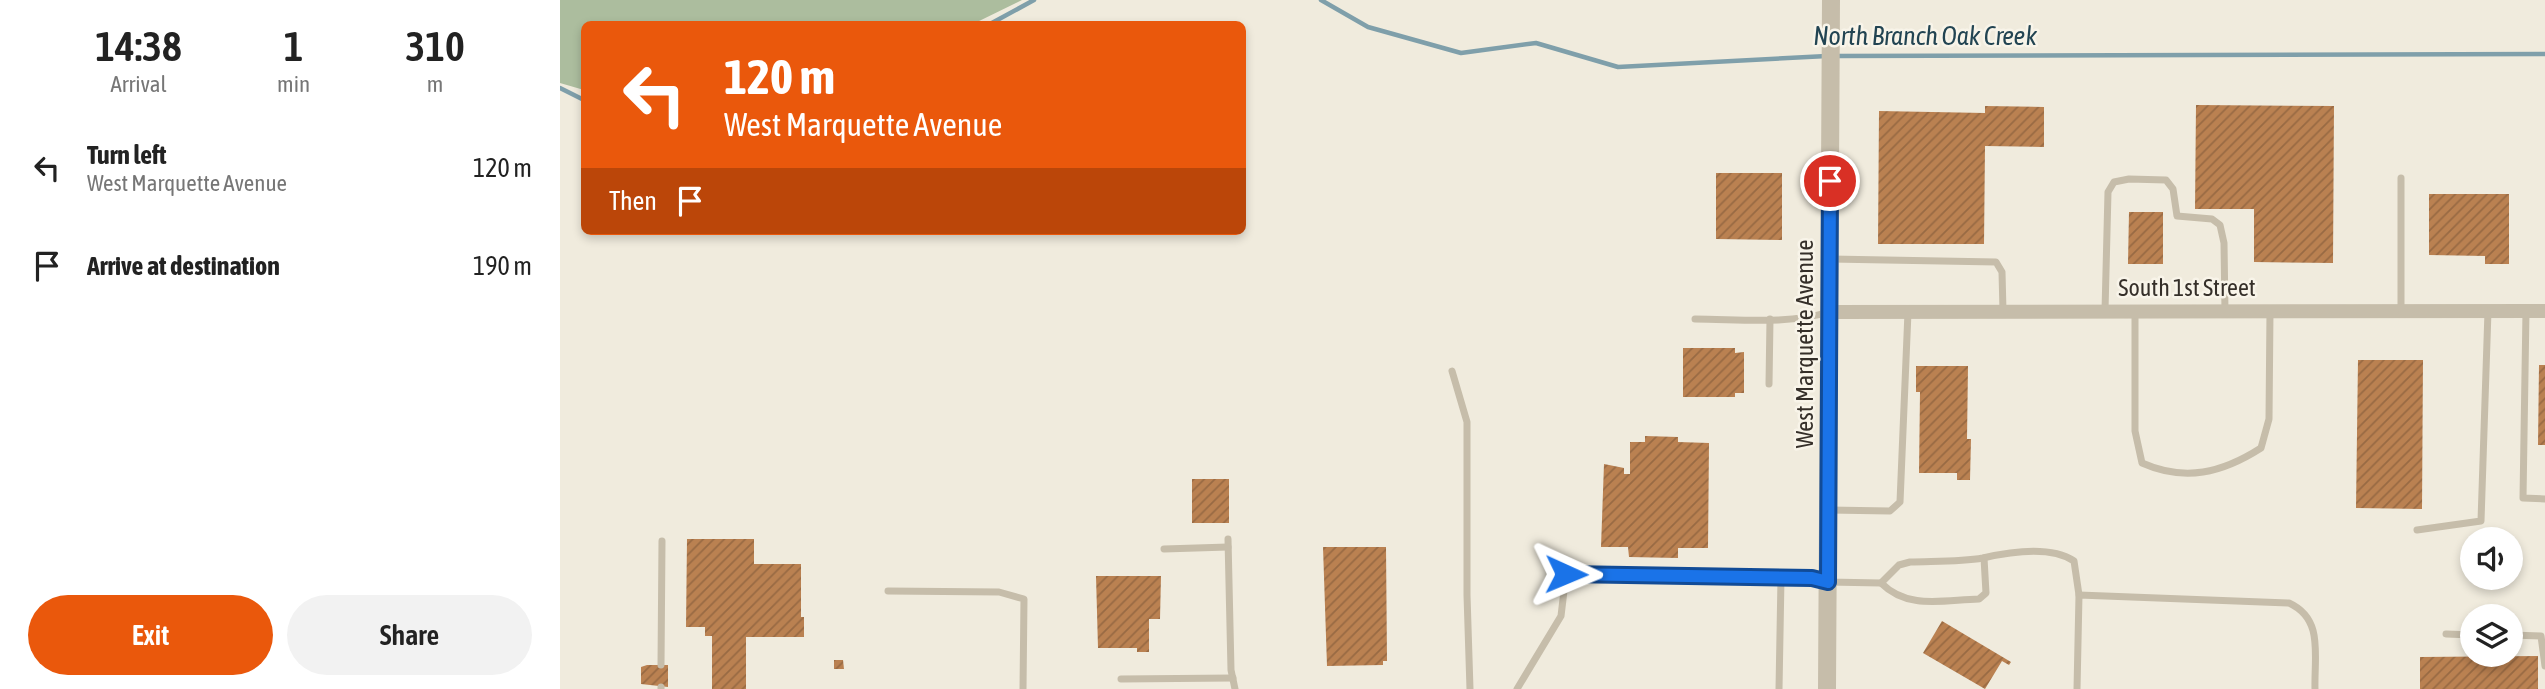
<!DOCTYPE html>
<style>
body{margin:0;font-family:"Asap Condensed",sans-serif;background:#f2f2f2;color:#222;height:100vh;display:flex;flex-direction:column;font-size:26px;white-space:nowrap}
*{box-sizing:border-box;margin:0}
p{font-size:23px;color:#767676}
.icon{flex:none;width:38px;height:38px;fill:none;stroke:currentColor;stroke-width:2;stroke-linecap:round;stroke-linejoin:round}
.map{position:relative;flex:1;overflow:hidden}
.details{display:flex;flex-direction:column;background:#fff;width:560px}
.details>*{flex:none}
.top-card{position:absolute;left:21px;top:21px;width:665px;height:214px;border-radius:10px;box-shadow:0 4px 10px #0003;background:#ea580c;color:#fff;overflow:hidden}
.buttons{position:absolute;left:1900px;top:527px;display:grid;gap:14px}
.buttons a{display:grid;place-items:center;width:63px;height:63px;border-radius:50%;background:#fff;box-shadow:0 4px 10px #0003;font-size:35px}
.pin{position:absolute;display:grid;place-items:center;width:60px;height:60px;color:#fff;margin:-30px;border:4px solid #fff;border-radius:50%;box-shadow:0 2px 7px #0007}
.me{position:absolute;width:77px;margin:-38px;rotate:91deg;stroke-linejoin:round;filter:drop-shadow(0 0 5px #0008)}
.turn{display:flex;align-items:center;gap:24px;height:147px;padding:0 28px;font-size:32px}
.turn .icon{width:91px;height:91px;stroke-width:2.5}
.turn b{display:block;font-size:49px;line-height:60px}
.then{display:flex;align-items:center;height:66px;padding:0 28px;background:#0003;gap:14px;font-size:26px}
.eta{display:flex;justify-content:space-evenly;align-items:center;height:119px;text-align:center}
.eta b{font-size:42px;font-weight:600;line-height:49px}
.primary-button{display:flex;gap:14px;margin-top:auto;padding:14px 28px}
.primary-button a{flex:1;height:80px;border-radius:42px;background:#ea580c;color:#fff;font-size:28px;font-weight:600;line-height:80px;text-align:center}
.primary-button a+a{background:#f2f2f2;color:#222}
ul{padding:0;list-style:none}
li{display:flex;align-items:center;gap:21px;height:98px;padding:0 28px}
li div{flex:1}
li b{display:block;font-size:26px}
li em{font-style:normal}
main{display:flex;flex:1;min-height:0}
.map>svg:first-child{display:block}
.green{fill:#acbd9e}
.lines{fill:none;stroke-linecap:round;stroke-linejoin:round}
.stream{stroke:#7f9faa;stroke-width:4.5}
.building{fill:url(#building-hatch)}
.service{stroke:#c6bdaa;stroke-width:7}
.minor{stroke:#c6bdaa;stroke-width:14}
.tertiary{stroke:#c6bdaa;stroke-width:18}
.route-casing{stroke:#114b97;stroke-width:18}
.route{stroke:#1a73e8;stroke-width:12}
.labels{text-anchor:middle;stroke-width:5;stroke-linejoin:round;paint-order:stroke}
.street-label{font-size:24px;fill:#352f29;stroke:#f8f4e9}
.water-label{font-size:26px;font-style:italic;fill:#224452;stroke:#f8f4e9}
</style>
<main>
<section class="details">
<div class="eta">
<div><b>14:38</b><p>Arrival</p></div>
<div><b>1</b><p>min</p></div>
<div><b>310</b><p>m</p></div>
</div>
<ul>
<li><svg class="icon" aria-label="left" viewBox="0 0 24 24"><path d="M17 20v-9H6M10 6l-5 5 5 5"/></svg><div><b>Turn left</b><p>West Marquette Avenue</p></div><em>120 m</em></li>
<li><svg class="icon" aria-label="arrive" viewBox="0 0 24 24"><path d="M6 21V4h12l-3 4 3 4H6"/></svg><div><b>Arrive at destination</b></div><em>190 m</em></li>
</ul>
<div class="primary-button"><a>Exit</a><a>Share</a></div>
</section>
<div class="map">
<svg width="1985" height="689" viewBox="0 0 1985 689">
<defs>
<pattern id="building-hatch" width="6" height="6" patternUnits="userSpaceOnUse" patternTransform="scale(1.75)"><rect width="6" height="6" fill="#ba8151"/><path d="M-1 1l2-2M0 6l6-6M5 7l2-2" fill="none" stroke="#986a43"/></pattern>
</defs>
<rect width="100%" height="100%" fill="#f0ebdd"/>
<polygon class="green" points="0,0 462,0 413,24 24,24 24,90 0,83"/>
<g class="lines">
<g class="stream">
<polyline points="761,0 808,27 901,53 976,43 1058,67 1267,56"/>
<polyline points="430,24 474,0"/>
<polyline points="1275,56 1985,54"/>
<polyline points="0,88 24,100"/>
</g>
</g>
<g class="building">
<polygon points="1636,105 1774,106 1773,263 1694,262 1694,209 1635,209"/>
<polygon points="1425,106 1484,107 1484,147 1425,146 1424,244 1318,244 1319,111 1425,113"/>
<polygon points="1156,173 1222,173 1222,240 1156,239"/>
<polygon points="1869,194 1949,194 1949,264 1925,264 1925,256 1869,255"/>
<polygon points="1569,212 1603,212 1603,264 1568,264"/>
<polygon points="1123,348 1175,348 1175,353 1184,352 1184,393 1175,393 1175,397 1123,397"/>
<polygon points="1798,360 1863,360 1862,509 1796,508"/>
<polygon points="1979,365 1985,365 1985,445 1978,445"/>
<polygon points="1356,366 1408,366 1407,439 1411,439 1410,480 1397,480 1397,473 1359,473 1360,392 1356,392"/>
<polygon points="1085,436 1118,437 1118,442 1149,443 1148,548 1118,548 1118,558 1069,557 1068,547 1041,547 1044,464 1064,468 1064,474 1070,474 1070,442 1085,442"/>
<rect x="632" y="479" width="37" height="44"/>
<polygon points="127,539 194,539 194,564 241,564 241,617 244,617 244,637 186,637 186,689 152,689 152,636 145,636 145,627 126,627"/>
<polygon points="763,547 826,547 827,661 823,661 823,665 767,666"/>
<polygon points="536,576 601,576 600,619 589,619 589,652 577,652 577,648 538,648"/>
<polygon points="1382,621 1451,662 1449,665 1442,661 1425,689 1363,653"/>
<polygon points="1978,656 1978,689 1860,689 1860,657"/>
<polygon points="274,660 283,660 284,669 274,669"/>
<polygon points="87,665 108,665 108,687 81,684 81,667"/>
</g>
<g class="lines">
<g class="service">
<polyline points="1271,259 1436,262 1442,272 1443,311"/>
<polyline points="1545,311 1548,192 1554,182 1569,179 1606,180 1613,189 1617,216 1652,219 1660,225 1664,243 1665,311"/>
<path d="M1575 311V431L1582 463C1625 482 1662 473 1701 448L1709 419 1710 311"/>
<polyline points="1841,311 1841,178"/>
<polyline points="1966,311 1963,498 1985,499"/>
<path d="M1135 319C1178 319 1227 325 1269 312"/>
<polyline points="892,371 907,422 907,595 910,689"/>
<polyline points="1209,384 1210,319"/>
<polyline points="1269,510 1330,511 1340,502 1348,312"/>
<polyline points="1857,530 1921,521 1928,311"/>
<polyline points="668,539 671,670 675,689"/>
<polyline points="604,549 668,547"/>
<path d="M1321 583C1348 610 1383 600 1419 599L1426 593 1424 558"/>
<polyline points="328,591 439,592 464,599 463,689"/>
<polyline points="1886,634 1913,635"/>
<polyline points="1951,635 1981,636 1985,666"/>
<polyline points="101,665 102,541"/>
<polyline points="561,679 673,678"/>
<polyline points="101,689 101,687"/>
<path d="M957 689 1001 616 1006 574 1252 578 1268 582 1321 583 1339 565 1350 562C1374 561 1400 562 1423 558 1449 552 1490 545 1514 561L1519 595"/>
<polyline points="1219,689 1221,578"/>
<path d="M1517 689 1519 595 1729 603C1764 619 1754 655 1755 689"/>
</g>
<polyline class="minor" points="1270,312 1985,311"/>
<polyline class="tertiary" points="1267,689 1271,0"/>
</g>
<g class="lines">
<g class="route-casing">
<polyline id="route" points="1006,574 1252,578 1268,582 1270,181"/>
</g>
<use href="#route" class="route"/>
</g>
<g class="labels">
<g class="street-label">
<text x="1627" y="296">South 1st Street</text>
<text transform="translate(1245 344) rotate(-90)" y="8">West Marquette Avenue</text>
</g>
<g class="water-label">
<text x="1365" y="45">North Branch Oak Creek</text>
</g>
</g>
</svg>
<div class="buttons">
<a><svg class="icon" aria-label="sound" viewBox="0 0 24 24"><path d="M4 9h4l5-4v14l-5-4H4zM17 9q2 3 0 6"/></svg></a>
<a><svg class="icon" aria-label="layers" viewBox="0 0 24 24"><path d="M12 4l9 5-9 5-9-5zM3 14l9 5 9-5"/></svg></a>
</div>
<div class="pin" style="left:1270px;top:181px;background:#d93025"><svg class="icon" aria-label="arrive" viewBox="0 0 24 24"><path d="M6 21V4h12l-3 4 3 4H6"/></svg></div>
<svg class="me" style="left:1006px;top:574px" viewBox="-20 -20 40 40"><path d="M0-17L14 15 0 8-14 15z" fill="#1a73e8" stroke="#fff" stroke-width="4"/></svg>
<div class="top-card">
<div class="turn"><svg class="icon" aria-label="left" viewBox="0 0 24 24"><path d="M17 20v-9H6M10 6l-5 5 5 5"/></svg><div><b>120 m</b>West Marquette Avenue</div></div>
<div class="then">Then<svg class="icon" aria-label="arrive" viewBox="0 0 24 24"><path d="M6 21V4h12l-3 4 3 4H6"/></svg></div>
</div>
</div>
</main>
